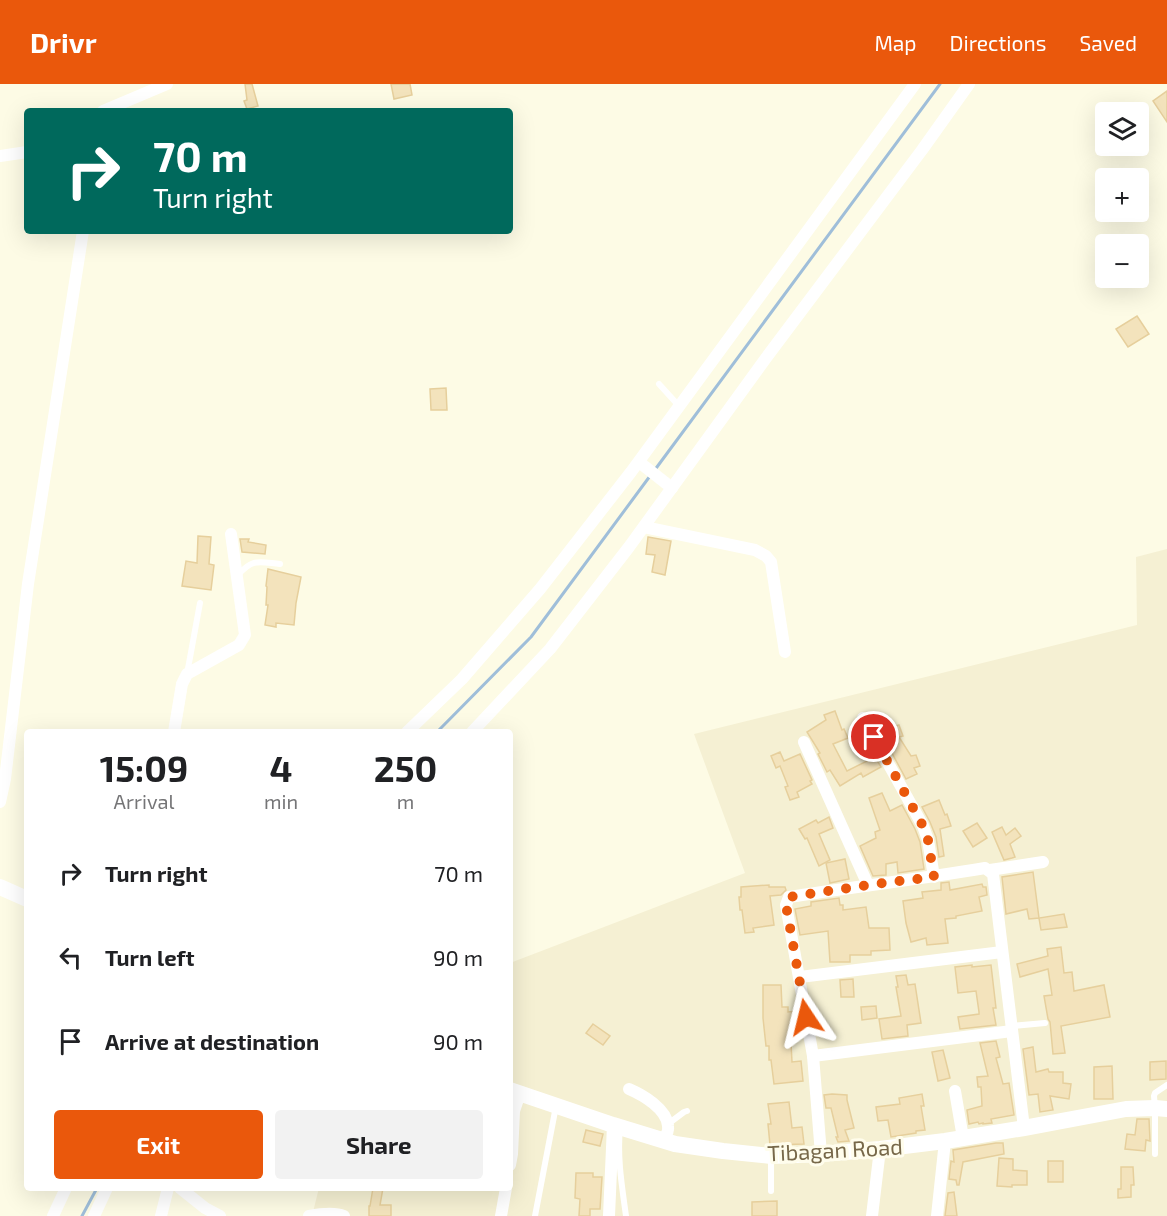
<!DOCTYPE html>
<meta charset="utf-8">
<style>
body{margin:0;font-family:"Exo 2",sans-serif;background:#f2f2f2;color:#202124;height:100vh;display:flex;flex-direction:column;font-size:22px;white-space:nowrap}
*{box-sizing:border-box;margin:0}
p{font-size:20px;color:#757577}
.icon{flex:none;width:33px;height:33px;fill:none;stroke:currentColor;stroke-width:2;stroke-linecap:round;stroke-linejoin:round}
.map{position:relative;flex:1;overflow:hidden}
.panel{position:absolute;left:24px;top:645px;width:489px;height:462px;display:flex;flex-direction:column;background:#fff;border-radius:6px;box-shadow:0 6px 24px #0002}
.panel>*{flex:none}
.guide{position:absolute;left:24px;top:24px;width:489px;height:126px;border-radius:6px;box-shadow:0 6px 24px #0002;background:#00695c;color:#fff;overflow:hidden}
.tools{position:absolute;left:1095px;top:18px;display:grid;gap:12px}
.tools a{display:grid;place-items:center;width:54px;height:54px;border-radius:6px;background:#fff;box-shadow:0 6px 24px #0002;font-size:30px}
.pin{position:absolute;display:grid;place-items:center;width:51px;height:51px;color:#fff;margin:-26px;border:3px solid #fff;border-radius:50%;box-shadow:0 2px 6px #0007}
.me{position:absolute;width:66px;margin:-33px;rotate:350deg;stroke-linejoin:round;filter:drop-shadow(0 0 4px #0008)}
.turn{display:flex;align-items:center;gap:21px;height:126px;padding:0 30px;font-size:27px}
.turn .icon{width:78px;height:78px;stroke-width:2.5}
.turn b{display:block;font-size:42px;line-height:51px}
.eta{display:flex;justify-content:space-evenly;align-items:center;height:102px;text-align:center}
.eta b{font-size:36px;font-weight:700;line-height:42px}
.button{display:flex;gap:12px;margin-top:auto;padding:12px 30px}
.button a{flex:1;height:69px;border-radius:6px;background:#ea580c;color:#fff;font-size:24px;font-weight:700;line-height:69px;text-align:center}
.button a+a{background:#f2f2f2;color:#202124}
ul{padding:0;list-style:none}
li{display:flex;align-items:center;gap:18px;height:84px;padding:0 30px}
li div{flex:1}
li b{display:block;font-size:22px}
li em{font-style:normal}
header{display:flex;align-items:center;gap:36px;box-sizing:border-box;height:84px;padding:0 30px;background:#ea580c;color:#fff}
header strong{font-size:28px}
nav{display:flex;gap:33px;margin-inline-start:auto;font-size:21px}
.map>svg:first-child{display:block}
.residential{fill:#f5f0d3}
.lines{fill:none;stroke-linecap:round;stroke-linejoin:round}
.stream{stroke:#9fbed9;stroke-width:3}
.building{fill:#f3e3bc;stroke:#e6cf9c;stroke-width:1.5}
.lane{stroke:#fff;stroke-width:6}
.street{stroke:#fff;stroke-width:12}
.secondary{stroke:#fff;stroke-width:16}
.route{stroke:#ea580c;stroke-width:10;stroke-dasharray:0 18}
.labels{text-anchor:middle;stroke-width:6;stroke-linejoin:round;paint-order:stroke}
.street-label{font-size:22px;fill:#776849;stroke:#fffdec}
</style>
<header>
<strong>Drivr</strong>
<nav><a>Map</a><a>Directions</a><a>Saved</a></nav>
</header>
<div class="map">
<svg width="1167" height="1132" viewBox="0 0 1167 1132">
<rect width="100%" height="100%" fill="#fdfbe5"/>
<polygon class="residential" points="1167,465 1167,1132 312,1132 319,1104 510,1104 510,879 745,789 694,650 1137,541 1136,473"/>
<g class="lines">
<g class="stream">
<polyline points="654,387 940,0"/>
<polyline points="437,648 531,553 650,392"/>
<polyline points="82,1132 97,1104"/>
</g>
</g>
<g class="building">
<polygon points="245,0 252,0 258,22 247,25 244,17 247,16"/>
<polygon points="391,0 410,0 412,11 394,15"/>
<polygon points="1167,7 1167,38 1153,17"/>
<polygon points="1137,232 1149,250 1128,263 1116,245"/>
<polygon points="446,304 447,326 431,326 430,305"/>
<polygon points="198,452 211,453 209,480 214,481 211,506 182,502 186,477 197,479"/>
<polygon points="648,453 671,457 665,491 652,488 655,471 646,470"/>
<polygon points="240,455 249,455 248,458 266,461 265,470 242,468"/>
<polygon points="268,485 301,493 296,519 294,541 276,539 276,543 265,541 268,521 266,521 267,503 266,502"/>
<polygon points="835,627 842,646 844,645 848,654 833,660 847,687 875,673 881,683 863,693 861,689 840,702 830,686 827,688 818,670 820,669 807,648 826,636 824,631"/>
<polygon points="899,641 903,652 899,653 911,672 916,671 920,682 914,684 917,690 906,695 880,647"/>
<polygon points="780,668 784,677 800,670 812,696 810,697 812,700 797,708 799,713 790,716 785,703 788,702 780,682 776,684 771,672"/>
<polygon points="882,709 890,727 902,721 915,745 920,758 924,785 898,789 897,778 886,780 886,791 873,792 860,762 876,754 875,748 880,746 869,714"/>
<polygon points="939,716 945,731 947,730 951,742 940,745 944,772 939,773 936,753 930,738 922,723"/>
<polygon points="829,733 833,744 819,750 830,776 819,782 807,754 805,755 799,745 816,736 818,739"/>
<polygon points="977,739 987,754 973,763 963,747"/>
<polygon points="1002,743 1006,751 1015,744 1021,752 1010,760 1015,773 1012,774 1004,776 992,748"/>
<polygon points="845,775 849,795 830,799 826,779"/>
<polygon points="1033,788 1039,834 1029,835 1027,825 1006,830 1002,793"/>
<polygon points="949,798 950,806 982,800 983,803 986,803 987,811 979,813 982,827 956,832 956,834 945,835 948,859 927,861 926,854 911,858 906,839 903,817 923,814 922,808 941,806 941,799"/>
<polygon points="769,801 769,803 785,803 786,806 781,811 770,812 774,841 753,844 754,848 745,849 742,826 740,826 739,813 741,813 741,803"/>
<polygon points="839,814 840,821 843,821 843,826 866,823 869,844 889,844 890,866 871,867 871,871 850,871 850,878 830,878 828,847 800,851 795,825 811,822 811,818"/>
<polygon points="1064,830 1067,843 1041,846 1039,834"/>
<polygon points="1061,863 1064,889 1072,888 1074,907 1104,901 1110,933 1061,942 1065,969 1053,970 1050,938 1048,935 1044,912 1052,911 1048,885 1020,893 1017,880 1048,872 1047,865"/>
<polygon points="972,881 972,883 991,881 996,924 993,924 996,941 960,945 958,933 979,930 979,928 976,907 958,909 955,883"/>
<polygon points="906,891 908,901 915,900 921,939 907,941 908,952 882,955 879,935 901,932 896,903 898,903 896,892"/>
<polygon points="853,895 854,913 841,913 840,896"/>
<polygon points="763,901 781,901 782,923 788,923 788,928 797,927 798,940 790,940 792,978 801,977 803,997 774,1000 771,976 769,976 769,962 766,962 763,934"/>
<polygon points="876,922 877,934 862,936 861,923"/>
<polygon points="593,940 610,952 603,961 586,949"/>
<polygon points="996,957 1000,973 996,974 1003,1000 1009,999 1014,1031 991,1035 992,1039 983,1040 983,1039 979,1040 978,1038 969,1040 967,1026 982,1022 981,1003 978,1003 977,993 988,992 980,959"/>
<polygon points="1033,963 1036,988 1048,985 1049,988 1063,988 1063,999 1071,1000 1069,1015 1050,1012 1053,1026 1040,1028 1038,1010 1029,1011 1023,965"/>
<polygon points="943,966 950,994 938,997 932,968"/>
<polygon points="1166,977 1166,995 1150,996 1150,978"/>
<polygon points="1112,982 1113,1015 1094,1015 1094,983"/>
<polygon points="832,1010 847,1011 847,1016 854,1044 845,1046 849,1057 838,1058 836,1053 838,1053 831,1024 826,1024 824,1011"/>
<polygon points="922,1010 924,1022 921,1022 925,1046 916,1047 916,1049 891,1053 888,1036 878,1037 876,1023 900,1020 899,1014"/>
<polygon points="789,1018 792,1044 802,1043 804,1060 770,1061 768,1040 771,1040 768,1020"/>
<polygon points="1137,1035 1149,1035 1150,1057 1146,1056 1145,1067 1125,1065 1127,1050 1135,1051"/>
<polygon points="586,1046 603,1050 600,1062 583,1058"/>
<polygon points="996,1059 1003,1059 1004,1070 963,1078 959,1101 957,1101 956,1096 949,1095 951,1077 954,1078 953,1066"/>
<polygon points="999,1074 1013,1075 1013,1086 1027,1087 1027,1101 1012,1101 1012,1103 997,1102"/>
<rect x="1048" y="1077" width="15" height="21"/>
<polygon points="1121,1083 1133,1083 1134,1101 1131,1101 1131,1113 1118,1114 1118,1105 1121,1105"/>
<polygon points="576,1089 593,1089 593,1093 602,1093 600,1125 590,1125 590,1132 579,1132 580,1115 575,1114"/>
<polygon points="373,1104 383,1104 380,1121 391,1121 391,1132 369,1132 369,1122 370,1122"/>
<polygon points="954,1108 957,1132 945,1132 948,1109"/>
<polygon points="777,1117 777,1132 752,1132 752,1118"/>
</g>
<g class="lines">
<g class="lane">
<polyline points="659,300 679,322"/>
<path d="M238 491C253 474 259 478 280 480"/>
<polyline points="187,590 200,519"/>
<polyline points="1012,942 1045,939"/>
<polyline points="668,1040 684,1028 687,1027"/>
<path d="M620 1044C617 1074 622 1102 626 1132"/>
<polyline points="1155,1070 1155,1024 1154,1012 1155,1009 1167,1001"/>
<polyline points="771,1072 771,1107"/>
<polyline points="535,1132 556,1022"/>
</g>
<g class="street">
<polyline points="103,27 167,0"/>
<polyline points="0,72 27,68"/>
<polyline points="639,378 672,404"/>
<polyline points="644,443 755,466 766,472 771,478 785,568"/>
<polyline points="863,634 923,742 928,756 934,793"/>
<polyline points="174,648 182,600 187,590 239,561 245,551 231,450"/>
<polyline points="407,648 462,595 540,505 631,388 915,0"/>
<polyline points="472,648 550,565 629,463 766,274 922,66 969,0"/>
<polyline points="804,658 868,801"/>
<polyline points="0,718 5,695 28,500 83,147"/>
<polyline points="990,786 1043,778"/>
<polyline points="800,893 1002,868"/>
<polyline points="813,972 1012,947"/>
<path d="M629 1005C643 1011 667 1025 668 1042 669 1047 666 1052 663 1056"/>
<polyline points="955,1007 963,1054"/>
<path d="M821 1070 813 972 786 821 789 813C854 803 920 795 985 784L993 790 1024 1044"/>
<polyline points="510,1081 512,1070 514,1027 520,1009"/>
<polyline points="180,1104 205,1124 220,1132"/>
<polyline points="53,1132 66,1104"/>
<polyline points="94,1132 107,1104"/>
<polyline points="161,1132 168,1104"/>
<path d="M309 1132C320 1130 334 1128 344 1132"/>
<polyline points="501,1132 506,1104"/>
<polyline points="609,1132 613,1041"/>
<polyline points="872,1132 880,1065"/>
<polyline points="937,1132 945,1057"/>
</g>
<g class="secondary">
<polyline points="0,803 27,815"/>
<polyline points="510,1006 613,1041 675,1060 723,1067 771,1072 821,1070 880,1065 945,1057 1024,1044 1126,1025 1155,1024 1167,1025"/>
</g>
</g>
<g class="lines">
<polyline class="route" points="806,933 786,821 789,813 875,800 934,793 928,756 923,742 874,653"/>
</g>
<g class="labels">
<g class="street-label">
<text transform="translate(835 1066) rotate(-3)" y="8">Tibagan Road</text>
</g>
</g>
</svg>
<div class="tools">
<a><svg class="icon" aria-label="layers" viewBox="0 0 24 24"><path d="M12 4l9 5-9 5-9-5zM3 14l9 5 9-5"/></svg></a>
<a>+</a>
<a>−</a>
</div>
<div class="pin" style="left:874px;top:653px;background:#d93025"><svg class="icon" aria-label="arrive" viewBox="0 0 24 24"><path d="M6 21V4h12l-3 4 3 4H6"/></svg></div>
<svg class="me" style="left:806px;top:933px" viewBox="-20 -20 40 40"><path d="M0-17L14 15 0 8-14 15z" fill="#ea580c" stroke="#fff" stroke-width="4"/></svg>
<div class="guide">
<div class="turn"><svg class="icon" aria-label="right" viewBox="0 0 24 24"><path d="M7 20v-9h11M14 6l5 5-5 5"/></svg><div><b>70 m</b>Turn right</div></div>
</div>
<section class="panel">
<div class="eta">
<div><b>15:09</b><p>Arrival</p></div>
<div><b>4</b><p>min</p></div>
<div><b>250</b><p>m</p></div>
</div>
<ul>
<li><svg class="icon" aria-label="right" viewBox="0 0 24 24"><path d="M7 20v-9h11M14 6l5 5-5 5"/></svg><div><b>Turn right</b></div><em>70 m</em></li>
<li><svg class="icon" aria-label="left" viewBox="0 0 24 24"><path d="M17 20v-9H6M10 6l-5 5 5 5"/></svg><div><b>Turn left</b></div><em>90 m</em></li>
<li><svg class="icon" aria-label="arrive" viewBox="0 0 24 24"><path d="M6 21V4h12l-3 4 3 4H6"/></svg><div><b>Arrive at destination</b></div><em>90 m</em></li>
</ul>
<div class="button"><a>Exit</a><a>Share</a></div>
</section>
</div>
